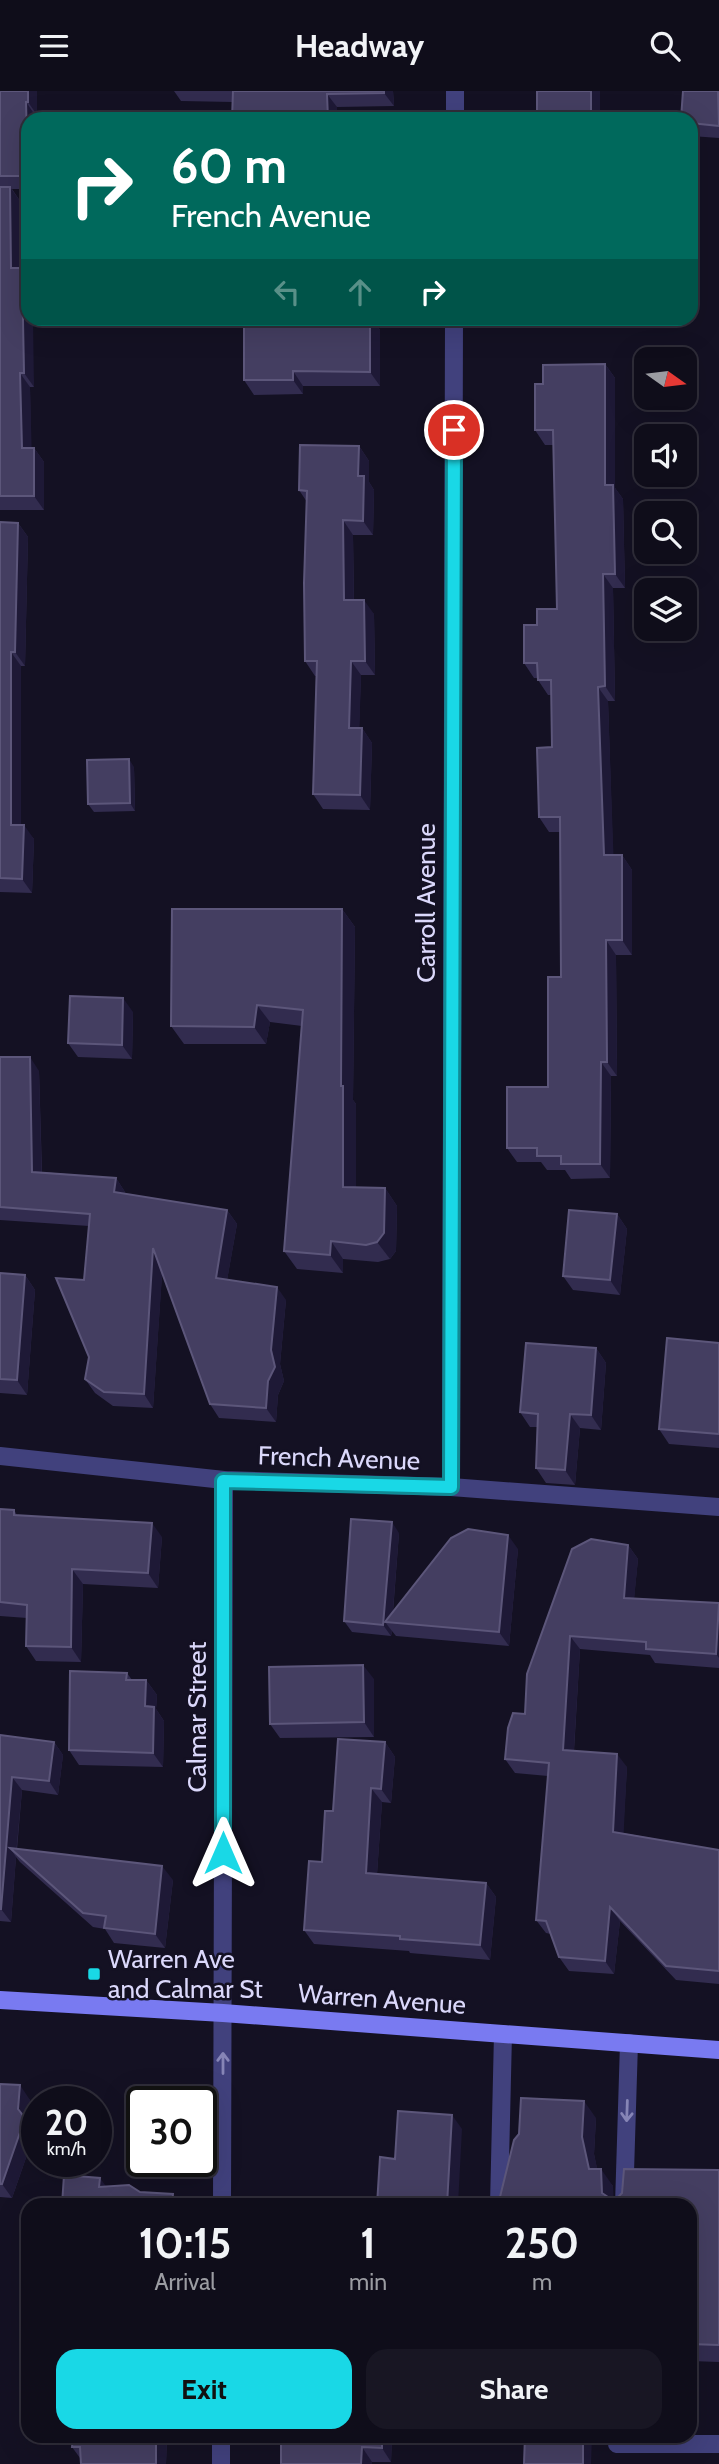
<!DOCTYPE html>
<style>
body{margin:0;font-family:Cabin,sans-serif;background:#181623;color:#f1f3f6;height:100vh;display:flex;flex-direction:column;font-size:26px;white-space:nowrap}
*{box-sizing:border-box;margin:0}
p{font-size:23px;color:#9b9ca2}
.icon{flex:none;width:38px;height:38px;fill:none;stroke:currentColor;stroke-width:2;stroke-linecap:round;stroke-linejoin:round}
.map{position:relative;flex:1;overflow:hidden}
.panel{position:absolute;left:21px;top:2107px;width:676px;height:245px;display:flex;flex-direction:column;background:#0f0d1a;border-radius:21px;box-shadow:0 7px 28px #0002,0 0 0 2px #2f2d39}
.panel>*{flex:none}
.top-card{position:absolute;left:21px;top:21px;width:677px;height:214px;border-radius:21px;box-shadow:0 7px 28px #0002,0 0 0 2px #2f2d39;background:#00695c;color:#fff;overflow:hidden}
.needle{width:46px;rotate:104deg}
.controls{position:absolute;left:634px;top:256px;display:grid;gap:14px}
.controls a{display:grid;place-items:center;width:63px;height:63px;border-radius:14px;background:#0f0d1a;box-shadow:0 7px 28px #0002,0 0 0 2px #2f2d39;font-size:35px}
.speed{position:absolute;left:21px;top:1995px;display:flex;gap:14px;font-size:35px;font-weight:700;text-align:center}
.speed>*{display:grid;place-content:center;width:91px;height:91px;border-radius:50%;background:#0f0d1a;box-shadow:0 7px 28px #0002,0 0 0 2px #2f2d39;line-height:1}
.speed small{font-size:18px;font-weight:400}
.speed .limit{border:4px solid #111;border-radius:10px;background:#fff;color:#111}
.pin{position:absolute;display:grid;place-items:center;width:60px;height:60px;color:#fff;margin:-30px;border:4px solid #fff;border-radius:50%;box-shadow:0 2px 7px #0007}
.me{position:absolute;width:77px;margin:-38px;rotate:0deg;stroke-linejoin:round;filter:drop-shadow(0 0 5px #0008)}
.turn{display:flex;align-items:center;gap:24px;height:147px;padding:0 35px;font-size:32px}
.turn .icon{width:91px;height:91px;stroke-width:2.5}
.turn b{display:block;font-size:49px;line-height:60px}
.lanes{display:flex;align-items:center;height:66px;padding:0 35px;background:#0003;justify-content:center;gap:35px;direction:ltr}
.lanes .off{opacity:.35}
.eta{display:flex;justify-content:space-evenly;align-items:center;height:119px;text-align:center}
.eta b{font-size:42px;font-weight:800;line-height:49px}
.primary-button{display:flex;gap:14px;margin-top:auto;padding:14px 35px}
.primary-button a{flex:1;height:80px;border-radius:21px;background:#19d8e6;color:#111;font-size:28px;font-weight:800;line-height:80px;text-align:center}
.primary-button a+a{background:#181623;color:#f1f3f6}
header{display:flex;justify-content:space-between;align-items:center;height:91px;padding:0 35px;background:#0f0d1a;font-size:32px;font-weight:800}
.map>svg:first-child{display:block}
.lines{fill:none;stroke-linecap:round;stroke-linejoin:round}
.lane{stroke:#41417d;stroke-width:18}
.street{stroke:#41417d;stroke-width:18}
.secondary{stroke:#797af1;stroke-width:18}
.wall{fill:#322c4f}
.shaded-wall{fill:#1e1936}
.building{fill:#443e61;stroke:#5c567a;stroke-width:2}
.oneway{stroke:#8685b6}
.route-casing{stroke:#108c96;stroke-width:18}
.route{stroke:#19d8e6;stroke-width:12}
.poi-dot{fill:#19d8e6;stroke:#141123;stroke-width:2.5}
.labels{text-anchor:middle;stroke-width:5;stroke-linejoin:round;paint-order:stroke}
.street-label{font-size:26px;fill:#dbd8fb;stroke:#141123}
.poi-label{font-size:26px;fill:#dbd8fb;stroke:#141123;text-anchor:start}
</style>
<header><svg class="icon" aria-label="menu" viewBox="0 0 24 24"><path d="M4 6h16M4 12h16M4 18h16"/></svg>Headway<svg class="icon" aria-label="search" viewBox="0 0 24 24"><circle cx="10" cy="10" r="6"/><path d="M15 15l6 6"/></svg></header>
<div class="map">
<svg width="719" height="2373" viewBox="0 0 719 2373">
<rect width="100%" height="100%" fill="#141123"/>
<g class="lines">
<g class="lane">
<polyline points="499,2114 503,1943"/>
<polyline points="624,2114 629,1952"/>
<polyline points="618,2345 617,2353 719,2353"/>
</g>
<g class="street">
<polyline points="455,28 455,0"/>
<polyline points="0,1365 224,1389 451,1396 719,1416"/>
<polyline points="451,1396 454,228"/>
<polyline points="222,2114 224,1389"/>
<polyline points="221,2373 221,2345"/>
</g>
<polyline class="secondary" points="0,1909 223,1922 719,1959"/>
</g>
<g class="wall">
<polygon points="0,0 37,0 37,24 35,24 35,28 28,28 28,98 12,98 20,110 21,177 22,177 28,185 28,228 34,296 30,296 31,357 34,357 44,371 44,419 0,419"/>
<polygon points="174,0 393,0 394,15 337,16 233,11 181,10"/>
<polygon points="719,0 719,47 691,45 691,28"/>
<polygon points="277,228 372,228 380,239 380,295 303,295 303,303 254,304 244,289 277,232"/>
<polygon points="605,273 615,287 615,397 623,408 625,497 613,497 615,610 608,610 613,764 622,764 632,779 632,864 616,864 617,985 611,985 610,1087 571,1088 565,1079 547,1079 541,1071 517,1071 507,1057 548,996 561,886 560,741 549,741 539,726 552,656 551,604 548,604 538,589 538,587 534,587 524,572 557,518 554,354 545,354 535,339 543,293"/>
<polygon points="359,355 369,370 369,391 374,399 373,444 353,444 354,509 374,523 375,584 361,584 359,637 362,637 372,652 370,719 323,718 313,703 316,585 315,585 305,570 307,411 299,399"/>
<polygon points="0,431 18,432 28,446 25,575 21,575 21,734 34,748 32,802 0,801"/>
<polygon points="134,676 135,720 94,721 88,713"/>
<polygon points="342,818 355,836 353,1009 356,1013 356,1096 385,1097 397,1115 396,1160 390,1168 378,1171 343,1168 343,1182 297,1178 284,1160 302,935 270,931 266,953 184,953 171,935"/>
<polygon points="133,921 132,968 78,966 68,952"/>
<polygon points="0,966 39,980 42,1081 116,1087 125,1101 125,1103 227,1119 237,1133 227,1189 286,1209 280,1273 284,1290 278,1304 276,1331 219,1327 210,1313 162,1182 153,1317 113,1315 95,1302 85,1288 89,1266 84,1189 89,1135 0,1129"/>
<polygon points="617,1123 627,1138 620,1204 573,1199 563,1185"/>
<polygon points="0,1182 25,1184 35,1199 27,1304 0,1302"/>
<polygon points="719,1252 719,1357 669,1353 659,1338"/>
<polygon points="596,1257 606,1272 601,1339 580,1337 575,1394 546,1392 536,1377 537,1336 530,1336 520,1321"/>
<polygon points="0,1418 14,1419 17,1424 162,1446 158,1497 83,1493 81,1571 36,1570 26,1555 27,1527 0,1525"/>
<polygon points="399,1442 393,1521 518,1458 509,1555 396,1545 392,1540 391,1545 352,1541 344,1530"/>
<polygon points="628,1454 638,1468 634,1507 719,1512 719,1577 655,1572 650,1564 580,1558 574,1660 627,1676 623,1742 719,1759 719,1893 676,1889 620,1830 614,1883 569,1880 559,1866 551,1843 546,1842 536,1829 548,1685 515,1682 505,1668 525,1623 527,1583"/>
<polygon points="127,1582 132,1589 146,1589 157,1604 156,1618 164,1630 163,1676 79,1674 69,1659"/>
<polygon points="374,1588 374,1646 280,1647 270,1633"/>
<polygon points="0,1644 54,1651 63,1664 58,1704 22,1699 17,1758 173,1789 165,1857 114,1852 105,1838 93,1836 20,1771 16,1766 11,1831 0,1830"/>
<polygon points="385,1651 395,1666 391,1712 382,1711 377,1783 486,1792 496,1806 490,1869 410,1862 409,1860 314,1853 304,1839 322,1771 333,1720"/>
<polygon points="0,1993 30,2009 28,2031 35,2041 12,2107 0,2106"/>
<polygon points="596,2027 594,2063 597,2078 613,2095 613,2108 719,2079 719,2271 690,2270 690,2114 498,2114"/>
<polygon points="73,2345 167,2345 166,2373 80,2367 72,2356"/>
<polygon points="392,2345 391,2371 372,2371 372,2373 281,2373"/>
</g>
<g class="shaded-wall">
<polygon points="28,0 37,0 37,24 28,11"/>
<polygon points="384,0 393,0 394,15 384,2"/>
<rect x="591" y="0" width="9" height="28"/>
<polygon points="327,3 337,16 337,28 328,28"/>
<polygon points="26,11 35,24 35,28 28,28 28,65"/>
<polygon points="10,96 20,110 21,191 11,177"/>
<polygon points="22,177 28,185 28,228 33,228 34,296 24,282"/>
<polygon points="370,228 372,228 380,239 380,295 370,281"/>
<polygon points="605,273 615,287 615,397 623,408 625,497 615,483 605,394"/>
<polygon points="293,280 303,295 303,303 293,289"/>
<polygon points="20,282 30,296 32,371 22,357"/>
<polygon points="359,355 369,370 369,391 374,399 373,444 363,430 358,385"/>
<polygon points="34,357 44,371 44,419 34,405"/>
<polygon points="343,429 353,444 354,523 344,509"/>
<polygon points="18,432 28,446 25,575 15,561"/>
<polygon points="603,483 613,497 615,610 605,595"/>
<polygon points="364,509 374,523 375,584 365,570"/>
<polygon points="11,561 21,575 21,748 11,734"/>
<polygon points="351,570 361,584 359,651 349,637"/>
<polygon points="598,596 608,610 614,779 604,764"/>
<polygon points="362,637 372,652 370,719 360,704"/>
<polygon points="129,668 134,676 135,720 130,712"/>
<polygon points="24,734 34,748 32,802 22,788"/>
<polygon points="622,764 632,779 632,864 622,849"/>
<polygon points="342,818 355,836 353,1009 356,1013 356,1114 343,1096 341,995"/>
<polygon points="606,849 616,864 617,985 607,971"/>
<polygon points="123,907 133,921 132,968 122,954"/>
<polygon points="257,914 270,931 266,953 254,936"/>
<polygon points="30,966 39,980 42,1094 32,1081"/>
<polygon points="601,971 611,985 610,1087 600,1073"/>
<polygon points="116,1087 125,1101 124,1115 114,1101"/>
<polygon points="385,1097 397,1115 396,1160 390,1168 377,1151"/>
<polygon points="227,1119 237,1133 225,1201 216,1187"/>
<polygon points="617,1123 627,1138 620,1204 610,1189"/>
<polygon points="331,1150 343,1168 343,1182 330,1164"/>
<polygon points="153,1157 163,1171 153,1317 144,1303"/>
<polygon points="25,1184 35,1199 27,1304 17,1289"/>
<polygon points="277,1196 286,1209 280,1273 284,1290 278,1304 276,1331 266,1317"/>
<polygon points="596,1257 606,1272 601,1339 591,1324"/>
<polygon points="570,1323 580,1337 575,1394 565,1379"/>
<polygon points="392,1431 399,1442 392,1531 385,1531 392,1540 391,1545 383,1534"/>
<polygon points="152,1432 162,1446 158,1497 148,1482"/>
<polygon points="508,1444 518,1458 509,1555 499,1541"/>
<polygon points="628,1454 638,1468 633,1520 624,1507"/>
<polygon points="72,1478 83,1493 81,1571 71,1556"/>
<polygon points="719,1518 719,1567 716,1563"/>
<polygon points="570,1545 580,1558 573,1673 563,1659"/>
<polygon points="363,1574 374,1588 374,1646 364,1631"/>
<polygon points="146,1589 157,1604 156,1618 164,1630 163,1676 153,1662 145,1615"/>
<polygon points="54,1651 63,1664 58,1704 49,1690"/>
<polygon points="385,1651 395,1666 391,1712 381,1698"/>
<polygon points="617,1663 627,1676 623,1754 613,1741"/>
<polygon points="12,1686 22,1699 16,1763 10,1757 16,1766 11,1831 1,1818"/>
<polygon points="371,1697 382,1711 376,1797 366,1782"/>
<polygon points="162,1775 173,1789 165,1857 155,1843"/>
<polygon points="486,1792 496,1806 490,1869 480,1854"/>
<polygon points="610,1816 620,1830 614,1883 605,1870"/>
<polygon points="20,1994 30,2009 28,2031 35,2041 12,2107 2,2093 18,2018"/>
<polygon points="584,2010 596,2027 594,2063 601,2095 589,2078 582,2046"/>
<polygon points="452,2024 462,2038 458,2114 447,2114"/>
<polygon points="601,2078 613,2095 614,2114 602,2102"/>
<polygon points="100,2087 110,2101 99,2096"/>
<polygon points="173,2103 180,2114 172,2114"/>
<polygon points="156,2345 167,2345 166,2373 156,2373"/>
<polygon points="382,2345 392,2345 391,2371 382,2357"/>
<polygon points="583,2345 592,2345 591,2373 583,2373"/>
<polygon points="362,2356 372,2371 372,2373 361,2373"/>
</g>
<g class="building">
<polygon points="0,0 28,0 28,11 26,11 28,85 0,85"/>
<polygon points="233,0 384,0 384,2 327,3 328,28 232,28"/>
<rect x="537" y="0" width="54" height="28"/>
<polygon points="683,0 718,0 719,35 691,32 691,28 681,28"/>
<polygon points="0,96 10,96 11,177 22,177 24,282 20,282 22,357 34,357 34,405 0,405"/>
<polygon points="277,228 370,228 370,281 293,280 293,289 244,289 244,231 277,232"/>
<polygon points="605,273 605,394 613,394 615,483 603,483 605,595 598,596 604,764 622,764 622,849 606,849 607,971 601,971 600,1073 561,1073 561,1065 537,1065 537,1057 507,1057 507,996 548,996 548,886 561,886 560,726 539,726 537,657 552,656 551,589 538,589 537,572 524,572 524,534 537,534 537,518 557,518 553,339 535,339 535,293 543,293 543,274"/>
<polygon points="300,354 359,355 358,385 364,385 363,430 343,429 344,509 364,509 365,570 351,570 349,637 362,637 360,704 313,703 317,570 305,570 304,492 307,400 299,399"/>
<polygon points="0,431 18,432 15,561 11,561 11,734 24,734 22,788 0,787"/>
<polygon points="129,668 130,712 88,713 87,669"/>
<polygon points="172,818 342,818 341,995 343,995 343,1096 385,1097 384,1142 377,1151 366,1154 331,1150 330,1164 284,1160 303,919 257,914 254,936 171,935"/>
<polygon points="70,905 123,907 122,954 68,952"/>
<polygon points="0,966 30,966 32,1081 116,1087 114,1101 227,1119 216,1187 277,1196 271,1259 275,1276 268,1290 266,1317 210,1313 153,1157 144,1303 104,1301 85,1288 89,1266 56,1187 84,1189 90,1123 0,1116"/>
<polygon points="569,1119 617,1123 610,1189 563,1185"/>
<polygon points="0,1182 25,1184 17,1289 0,1288"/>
<polygon points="667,1247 719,1252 719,1343 659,1338"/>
<polygon points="526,1252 596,1257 591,1324 570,1323 565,1379 536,1377 538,1323 520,1321"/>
<polygon points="0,1418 14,1419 14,1424 152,1432 148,1482 72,1478 71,1556 26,1555 27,1514 0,1511"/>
<polygon points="351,1428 392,1431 383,1534 344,1530"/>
<polygon points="468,1438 508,1444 499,1541 385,1531 451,1447"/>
<polygon points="591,1448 628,1454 624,1507 719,1512 716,1563 646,1558 646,1551 570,1545 563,1659 617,1663 613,1741 719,1759 719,1880 666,1875 610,1816 605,1870 559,1866 546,1830 536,1829 549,1672 505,1668 508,1637 513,1622 525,1623 527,1583 572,1458"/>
<polygon points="363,1574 364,1631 270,1633 269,1576"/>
<polygon points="70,1580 127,1582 126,1589 146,1589 145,1615 154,1616 153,1662 69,1659"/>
<polygon points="0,1644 54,1651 49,1690 12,1686 1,1818 0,1818"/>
<polygon points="338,1648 385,1651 381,1698 371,1697 366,1782 486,1792 480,1854 400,1848 400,1845 304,1839 309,1770 322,1771 325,1720 333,1720"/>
<polygon points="10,1757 162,1775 155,1843 104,1837 106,1825 83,1822"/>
<polygon points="0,1993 20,1994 18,2018 25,2027 2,2093 0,2093"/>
<polygon points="521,2007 584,2010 582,2046 589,2078 601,2078 602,2102 611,2108 617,2107 622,2102 624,2078 719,2079 719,2254 690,2253 690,2114 498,2114 514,2049 519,2043"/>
<polygon points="398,2020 452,2024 447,2114 377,2114 380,2066 395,2068"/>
<polygon points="64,2084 100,2087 99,2096 129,2094 140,2101 173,2103 172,2114 62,2114"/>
<polygon points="73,2345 156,2345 156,2373 81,2373 80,2356 72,2356"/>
<polygon points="281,2345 382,2345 382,2357 362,2356 361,2373 281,2373"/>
<polygon points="525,2345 583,2345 583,2373 524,2373"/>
</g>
<defs><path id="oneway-shaft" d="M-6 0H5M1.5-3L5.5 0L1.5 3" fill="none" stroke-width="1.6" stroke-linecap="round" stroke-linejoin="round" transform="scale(1.75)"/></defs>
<g class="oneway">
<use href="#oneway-shaft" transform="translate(223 1972) rotate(-90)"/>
<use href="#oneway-shaft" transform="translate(627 2020) rotate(92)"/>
</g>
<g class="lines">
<g class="route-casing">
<polyline id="route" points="223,1762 223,1390 451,1396 454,339"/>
</g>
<use href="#route" class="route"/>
</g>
<rect class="poi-dot" x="87" y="1876" width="14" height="14" rx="3.5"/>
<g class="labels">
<g class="street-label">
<text transform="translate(426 812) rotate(-90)" y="9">Carroll Avenue</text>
<text transform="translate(339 1367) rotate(2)" y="9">French Avenue</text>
<text transform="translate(197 1626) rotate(-90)" y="9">Calmar Street</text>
<text transform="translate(382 1908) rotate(4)" y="9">Warren Avenue</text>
</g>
<g class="poi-label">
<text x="108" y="1877">Warren Ave<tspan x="108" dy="30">and Calmar St</tspan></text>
</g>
</g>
</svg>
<div class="controls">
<a><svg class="needle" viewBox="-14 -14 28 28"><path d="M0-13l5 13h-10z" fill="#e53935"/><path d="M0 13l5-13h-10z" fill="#9b9ca2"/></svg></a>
<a><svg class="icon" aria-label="sound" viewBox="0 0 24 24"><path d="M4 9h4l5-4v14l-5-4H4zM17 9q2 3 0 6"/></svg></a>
<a><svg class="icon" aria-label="search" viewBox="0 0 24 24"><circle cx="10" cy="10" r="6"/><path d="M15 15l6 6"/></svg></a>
<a><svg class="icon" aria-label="layers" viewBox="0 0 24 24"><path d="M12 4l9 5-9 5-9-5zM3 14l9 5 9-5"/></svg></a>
</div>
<div class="speed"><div>20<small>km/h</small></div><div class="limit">30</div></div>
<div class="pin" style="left:454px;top:339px;background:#d93025"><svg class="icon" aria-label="arrive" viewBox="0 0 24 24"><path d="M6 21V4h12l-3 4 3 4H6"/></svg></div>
<svg class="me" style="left:223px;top:1762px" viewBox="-20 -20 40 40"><path d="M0-17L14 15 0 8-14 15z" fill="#19d8e6" stroke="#fff" stroke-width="4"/></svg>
<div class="top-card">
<div class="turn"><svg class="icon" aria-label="right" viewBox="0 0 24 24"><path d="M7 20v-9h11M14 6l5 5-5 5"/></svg><div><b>60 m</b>French Avenue</div></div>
<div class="lanes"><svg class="icon off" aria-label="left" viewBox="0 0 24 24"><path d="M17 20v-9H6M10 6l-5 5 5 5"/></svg><svg class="icon off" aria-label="ahead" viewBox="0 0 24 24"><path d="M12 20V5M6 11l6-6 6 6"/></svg><svg class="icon" aria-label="right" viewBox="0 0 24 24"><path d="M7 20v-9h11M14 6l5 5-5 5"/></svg></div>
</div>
<section class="panel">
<div class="eta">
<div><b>10:15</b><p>Arrival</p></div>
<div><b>1</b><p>min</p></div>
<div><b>250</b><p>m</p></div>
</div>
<div class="primary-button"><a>Exit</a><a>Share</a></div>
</section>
</div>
